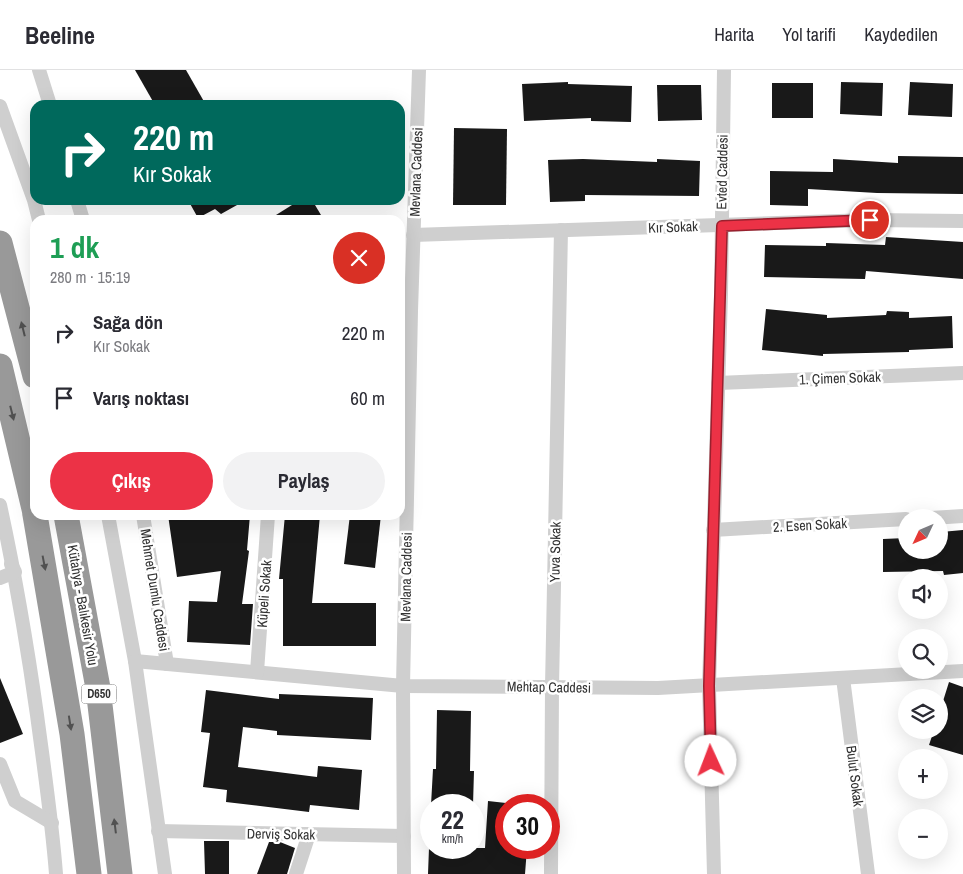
<!DOCTYPE html>
<html lang="tr">
<meta charset="utf-8">
<style>
body{margin:0;font-family:"Archivo Narrow",sans-serif;background:#f2f2f3;color:#2b2b33;height:100vh;display:flex;flex-direction:column;font-size:19px;white-space:nowrap}
*{box-sizing:border-box;margin:0}
p{font-size:16px;color:#7c7c81}
.icon{flex:none;width:28px;height:28px;fill:none;stroke:currentColor;stroke-width:2;stroke-linecap:round;stroke-linejoin:round}
.map{position:relative;flex:1;overflow:hidden}
.panel{position:absolute;left:30px;top:145px;width:375px;height:305px;display:flex;flex-direction:column;background:#fff;border-radius:15px;box-shadow:0 5px 20px #0002}
.panel>*{flex:none}
.banner{position:absolute;left:30px;top:30px;width:375px;height:105px;border-radius:15px;box-shadow:0 5px 20px #0002;background:#00695c;color:#fff;overflow:hidden}
.needle{width:32px;rotate:226deg}
.fabs{position:absolute;left:898px;top:439px;display:grid;gap:10px}
.fabs a{display:grid;place-items:center;width:50px;height:50px;border-radius:50%;background:#fff;box-shadow:0 5px 20px #0002;font-size:25px}
.speed{position:absolute;left:420px;top:724px;display:flex;gap:10px;font-size:25px;font-weight:700;text-align:center}
.speed>*{display:grid;place-content:center;width:65px;height:65px;border-radius:50%;background:#fff;box-shadow:0 5px 20px #0002;line-height:1}
.speed small{font-size:12px;font-weight:400}
.speed .limit{border:8px solid #d22;background:#fff;color:#111}
.pin{position:absolute;display:grid;place-items:center;width:42px;height:42px;color:#fff;margin:-21px;border:2px solid #fff;border-radius:50%;box-shadow:0 1px 5px #0007}
.me{position:absolute;width:55px;margin:-28px;rotate:358deg;stroke-linejoin:round;filter:drop-shadow(0 0 4px #0008)}
.turn{display:flex;align-items:center;gap:18px;height:105px;padding:0 20px;font-size:22px}
.turn .icon{width:65px;height:65px;stroke-width:2.5}
.turn b{display:block;font-size:35px;line-height:42px}
.round{display:grid;place-items:center;flex:none;width:52px;height:52px;border-radius:26px;background:#f2f2f3}
.summary{display:flex;align-items:center;justify-content:space-between;height:85px;padding:0 20px}
h1{font-size:30px;font-weight:700;line-height:38px;color:#1e9e55}
.cta{display:flex;gap:10px;margin-top:auto;padding:10px 20px}
.cta a{flex:1;height:58px;border-radius:30px;background:#ec3246;color:#fff;font-size:20px;font-weight:700;line-height:58px;text-align:center}
.cta a+a{background:#f2f2f3;color:#2b2b33}
ul{padding:0;list-style:none}
li{display:flex;align-items:center;gap:15px;height:65px;padding:0 20px}
li div{flex:1}
li b{display:block;font-size:19px}
li em{font-style:normal}
header{display:flex;align-items:center;gap:30px;box-sizing:border-box;height:70px;padding:0 25px;background:#fff;border-bottom:1px solid #e1e1e2}
header strong{font-size:24px}
nav{display:flex;gap:28px;margin-inline-start:auto;font-size:18px}
.map>svg:first-child{display:block}
.building{fill:#191919}
.lines{fill:none;stroke-linecap:round;stroke-linejoin:round}
.street{stroke:#cfcfcf;stroke-width:14}
.highway{stroke:#999;stroke-width:25}
.oneway{fill:#515151}
.route-casing{stroke:#99202e;stroke-width:12}
.route{stroke:#ec3246;stroke-width:9}
.labels{text-anchor:middle;stroke-width:5;stroke-linejoin:round;paint-order:stroke}
.shield{fill:#fff;stroke:#707070;stroke-width:1}
.shield-label{font-size:12px;font-weight:bold;fill:#323232}
.street-label{font-size:14px;fill:#323232;stroke:#fff}
</style>
<header>
<strong>Beeline</strong>
<nav><a>Harita</a><a>Yol tarifi</a><a>Kaydedilen</a></nav>
</header>
<div class="map">
<svg width="963" height="804" viewBox="0 0 963 804">
<rect width="100%" height="100%" fill="#fff"/>
<g class="building">
<polygon points="135,0 186,0 206,35 155,35"/>
<polygon points="568,12 568,14 632,16 631,52 591,51 591,48 524,51 522,14"/>
<polygon points="841,12 883,13 882,46 840,44"/>
<polygon points="910,12 953,14 952,47 908,45"/>
<rect x="772" y="13" width="41" height="35"/>
<polygon points="657,15 701,15 702,50 658,51"/>
<polygon points="454,58 507,59 506,135 453,135"/>
<polygon points="898,86 963,87 963,124 877,123 808,119 808,136 770,135 770,101 833,102 833,89 898,93"/>
<polygon points="583,89 657,92 657,89 700,91 699,126 585,125 585,131 550,132 548,90"/>
<polygon points="188,130 246,130 221,144 215,139 198,148"/>
<polygon points="300,130 312,130 324,150 268,150"/>
<polygon points="886,167 963,172 963,209 866,201 865,209 764,207 765,175 826,176 826,173 885,175"/>
<polygon points="766,239 827,245 827,248 886,245 887,241 909,242 909,248 952,246 953,278 909,280 909,282 823,284 823,286 762,280"/>
<polygon points="168,445 250,445 247,480 249,481 242,534 253,534 250,575 187,572 189,531 217,532 221,501 177,507"/>
<polygon points="285,445 320,445 312,533 376,533 376,576 283,576 283,509 279,509"/>
<polygon points="350,445 381,445 375,498 344,494"/>
<polygon points="963,460 963,503 944,505 943,501 883,502 883,469 906,468 906,480 942,480 941,462"/>
<polygon points="0,608 23,664 0,673"/>
<polygon points="949,612 963,617 963,685 929,675 934,660 939,660 939,644"/>
<polygon points="206,620 279,629 279,624 373,628 371,670 277,665 277,661 243,657 238,697 317,707 318,696 362,700 359,740 310,735 309,742 226,732 227,720 203,717 210,663 201,662"/>
<polygon points="437,640 471,641 470,701 474,701 473,735 431,735 433,699 436,699"/>
<polygon points="488,731 506,733 506,778 527,778 525,804 428,804 429,778 485,778"/>
<polygon points="204,771 229,771 229,804 205,804"/>
<polygon points="269,772 280,772 295,778 287,804 257,804"/>
</g>
<g class="lines">
<g class="street">
<polyline points="39,0 50,35"/>
<polyline points="0,36 34,130 39,150"/>
<polyline points="77,130 83,150"/>
<polyline points="413,165 870,150 963,151"/>
<polyline points="718,313 963,303"/>
<path d="M0 435C15 504 27 574 37 645 44 698 52 751 56 804"/>
<polyline points="108,445 135,591 165,804"/>
<polyline points="143,445 167,594"/>
<polyline points="931,448 963,446"/>
<polyline points="713,460 906,449"/>
<polyline points="0,508 15,502 11,494"/>
<polyline points="135,591 403,616 658,618 963,601"/>
<polyline points="257,602 268,445"/>
<polyline points="843,608 868,804"/>
<polyline points="0,694 15,731 52,753"/>
<polyline points="158,761 404,766"/>
<polyline points="296,804 309,764"/>
<polyline points="404,804 403,616 411,241 419,0"/>
<polyline points="551,804 552,617 561,160"/>
<polyline points="714,804 709,616 721,224 724,0"/>
</g>
<g class="highway">
<polyline points="0,173 35,306"/>
<polyline points="0,296 35,443"/>
<polyline points="35,445 72,664 89,804"/>
<polyline points="66,445 98,618 120,804"/>
</g>
</g>
<defs><path id="oneway-solid" d="M-6-.8H1V-3.2L6.5 0L1 3.2V.8H-6Z" transform="scale(1.25)"/></defs>
<g class="oneway">
<use href="#oneway-solid" transform="translate(23 259) rotate(-104)"/>
<use href="#oneway-solid" transform="translate(12 343) rotate(76)"/>
<use href="#oneway-solid" transform="translate(44 493) rotate(79)"/>
<use href="#oneway-solid" transform="translate(70 653) rotate(81)"/>
<use href="#oneway-solid" transform="translate(115 756) rotate(-97)"/>
</g>
<g class="lines">
<g class="route-casing">
<polyline id="route" points="711,691 709,616 722,156 870,150"/>
</g>
<use href="#route" class="route"/>
</g>
<g class="labels">
<rect class="shield" x="81.5" y="614.5" width="35" height="19" rx="4"/>
<g class="shield-label">
<text x="99" y="628">D650</text>
</g>
<g class="street-label">
<text transform="translate(416 102) rotate(-88)" y="5">Mevlana Caddesi</text>
<text transform="translate(722 102) rotate(-89)" y="5">Evted Caddesi</text>
<text transform="translate(673 157) rotate(-2)" y="5">Kır Sokak</text>
<text transform="translate(840 308) rotate(-2)" y="5">1. Çimen Sokak</text>
<text transform="translate(810 455) rotate(-3)" y="5">2. Esen Sokak</text>
<text transform="translate(555 482) rotate(-89)" y="5">Yuva Sokak</text>
<text transform="translate(406 507) rotate(-89)" y="5">Mevlana Caddesi</text>
<text transform="translate(155 520) rotate(81)" y="5">Mehmet Dumlu Caddesi</text>
<text transform="translate(264 524) rotate(-86)" y="5">Küpeli Sokak</text>
<text transform="translate(83 535) rotate(80)" y="5">Kütahya - Balıkesir Yolu</text>
<text transform="translate(549 617) rotate(1)" y="5">Mehtap Caddesi</text>
<text transform="translate(855 706) rotate(83)" y="5">Bulut Sokak</text>
<text transform="translate(281 764) rotate(1)" y="5">Derviş Sokak</text>
</g>
</g>
</svg>
<div class="fabs">
<a><svg class="needle" viewBox="-14 -14 28 28"><path d="M0-13l5 13h-10z" fill="#e53935"/><path d="M0 13l5-13h-10z" fill="#7c7c81"/></svg></a>
<a><svg class="icon" aria-label="sound" viewBox="0 0 24 24"><path d="M4 9h4l5-4v14l-5-4H4zM17 9q2 3 0 6"/></svg></a>
<a><svg class="icon" aria-label="search" viewBox="0 0 24 24"><circle cx="10" cy="10" r="6"/><path d="M15 15l6 6"/></svg></a>
<a><svg class="icon" aria-label="layers" viewBox="0 0 24 24"><path d="M12 4l9 5-9 5-9-5zM3 14l9 5 9-5"/></svg></a>
<a>+</a>
<a>−</a>
</div>
<div class="speed"><div>22<small>km/h</small></div><div class="limit">30</div></div>
<div class="pin" style="left:870px;top:150px;background:#d93025"><svg class="icon" aria-label="arrive" viewBox="0 0 24 24"><path d="M6 21V4h12l-3 4 3 4H6"/></svg></div>
<svg class="me" style="left:711px;top:691px" viewBox="-20 -20 40 40"><circle r="19" fill="#fff"/><path d="M0-13L10 11 0 6-10 11z" fill="#ec3246"/></svg>
<div class="banner">
<div class="turn"><svg class="icon" aria-label="right" viewBox="0 0 24 24"><path d="M7 20v-9h11M14 6l5 5-5 5"/></svg><div><b>220 m</b>Kır Sokak</div></div>
</div>
<section class="panel">
<div class="summary"><div><h1>1 dk</h1><p>280 m · 15:19</p></div><a class="round" style="background:#d93025;color:#fff"><svg class="icon" aria-label="close" viewBox="0 0 24 24"><path d="M6 6l12 12M18 6L6 18"/></svg></a></div>
<ul>
<li><svg class="icon" aria-label="right" viewBox="0 0 24 24"><path d="M7 20v-9h11M14 6l5 5-5 5"/></svg><div><b>Sağa dön</b><p>Kır Sokak</p></div><em>220 m</em></li>
<li><svg class="icon" aria-label="arrive" viewBox="0 0 24 24"><path d="M6 21V4h12l-3 4 3 4H6"/></svg><div><b>Varış noktası</b></div><em>60 m</em></li>
</ul>
<div class="cta"><a>Çıkış</a><a>Paylaş</a></div>
</section>
</div>
